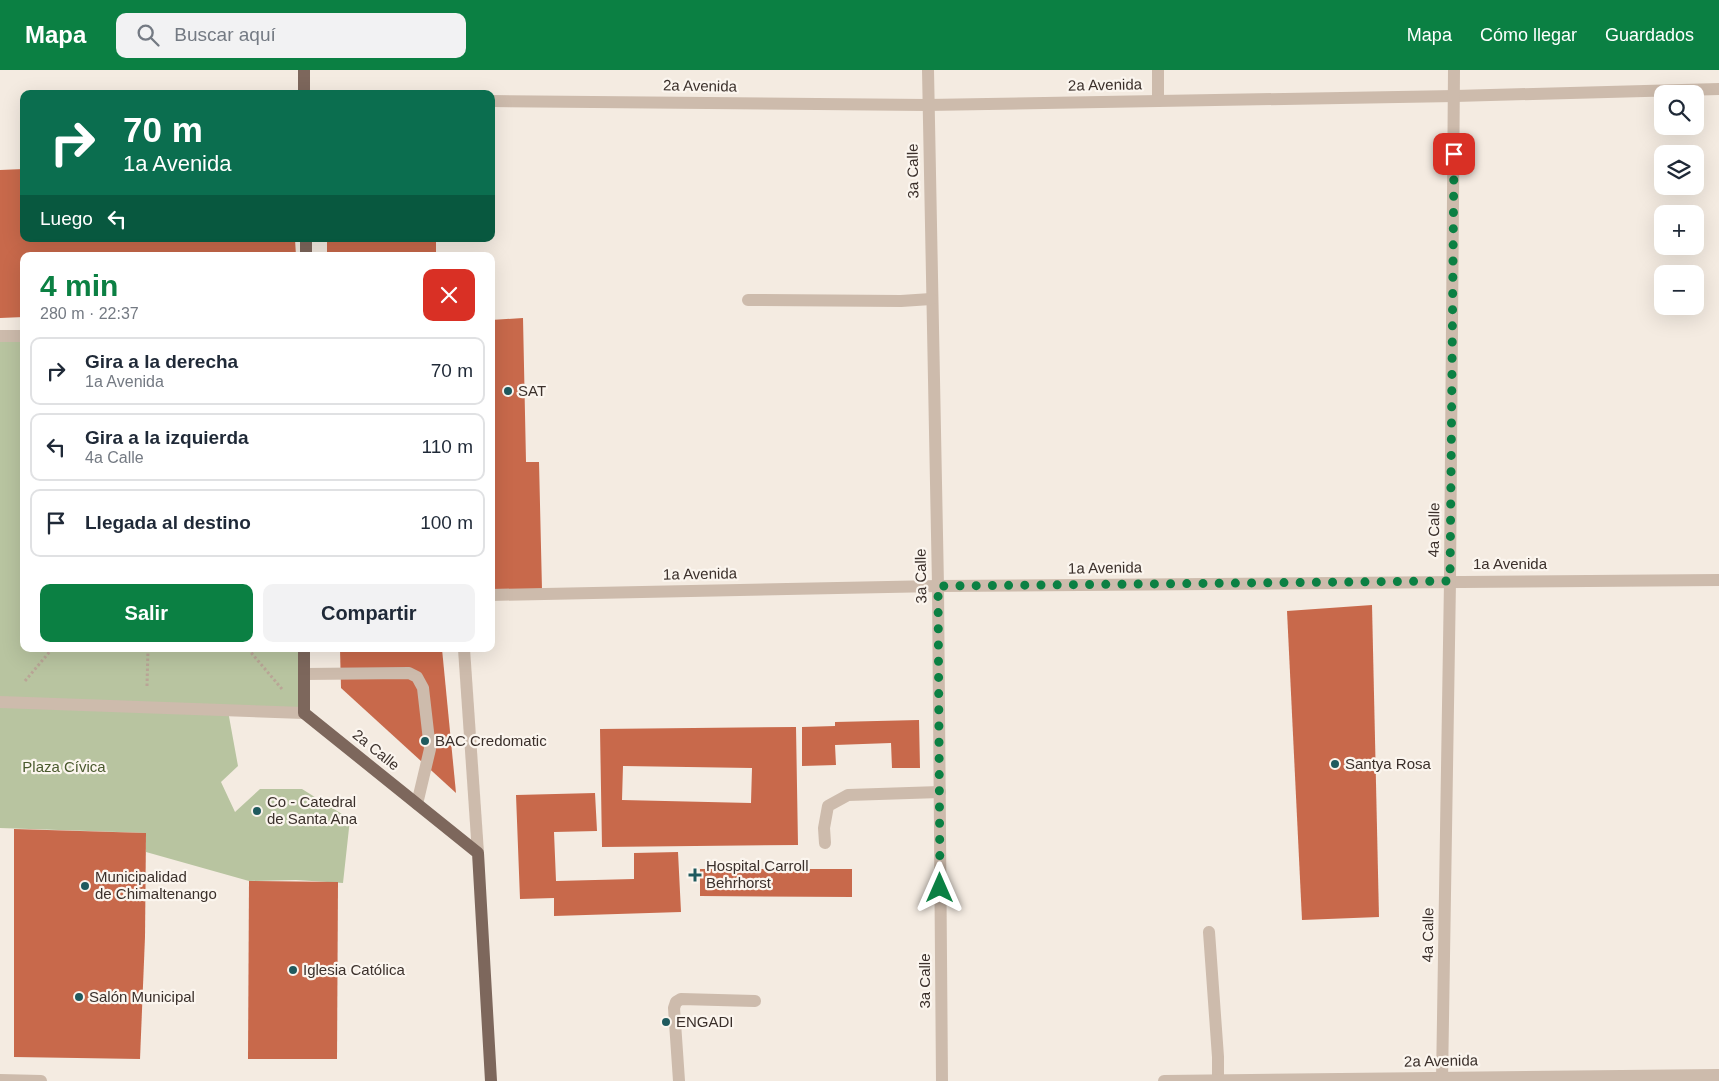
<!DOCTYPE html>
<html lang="es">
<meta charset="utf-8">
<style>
body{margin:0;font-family:Arial,sans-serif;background:#f2f2f3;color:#1f2937;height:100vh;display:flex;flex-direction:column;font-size:19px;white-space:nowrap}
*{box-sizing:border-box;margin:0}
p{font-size:16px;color:#747a83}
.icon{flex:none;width:28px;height:28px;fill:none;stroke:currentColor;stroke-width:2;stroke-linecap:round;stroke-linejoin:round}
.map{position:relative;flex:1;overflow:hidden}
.panel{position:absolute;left:20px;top:182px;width:475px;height:400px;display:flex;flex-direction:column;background:#fff;border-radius:10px;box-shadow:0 5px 20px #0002}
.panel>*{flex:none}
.top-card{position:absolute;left:20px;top:20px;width:475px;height:152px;border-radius:10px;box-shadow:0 5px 20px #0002;background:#0b6e4f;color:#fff;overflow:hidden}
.controls{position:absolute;left:1654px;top:15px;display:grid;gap:10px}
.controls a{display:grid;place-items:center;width:50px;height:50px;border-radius:10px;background:#fff;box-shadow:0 5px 20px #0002;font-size:25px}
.pin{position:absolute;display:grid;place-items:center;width:42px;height:42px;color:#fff;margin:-21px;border-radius:10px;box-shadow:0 2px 8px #0006}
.me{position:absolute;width:55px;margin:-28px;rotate:0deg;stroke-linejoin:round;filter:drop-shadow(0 0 4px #0008)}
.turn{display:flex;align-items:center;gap:18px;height:105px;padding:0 20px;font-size:22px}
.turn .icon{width:65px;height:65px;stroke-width:2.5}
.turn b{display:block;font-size:35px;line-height:42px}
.then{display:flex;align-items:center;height:48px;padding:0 20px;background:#0003;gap:10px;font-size:19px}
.round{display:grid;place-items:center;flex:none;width:52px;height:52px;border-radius:10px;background:#f2f2f3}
.head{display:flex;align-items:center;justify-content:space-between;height:85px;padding:0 20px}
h1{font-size:30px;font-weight:700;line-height:38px;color:#0b8043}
.primary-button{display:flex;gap:10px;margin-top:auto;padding:10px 20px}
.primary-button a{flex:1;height:58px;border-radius:10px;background:#0b8043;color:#fff;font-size:20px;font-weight:700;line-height:58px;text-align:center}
.primary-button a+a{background:#f2f2f3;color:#1f2937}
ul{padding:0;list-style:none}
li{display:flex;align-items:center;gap:15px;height:68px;margin:0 10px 8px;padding:0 10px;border:2px solid #e0e1e3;border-radius:10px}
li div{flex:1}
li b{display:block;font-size:19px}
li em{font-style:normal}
header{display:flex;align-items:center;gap:30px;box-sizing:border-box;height:70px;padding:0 25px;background:#0b8043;color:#fff}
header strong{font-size:24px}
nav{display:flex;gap:28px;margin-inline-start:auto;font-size:18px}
.search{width:350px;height:45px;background:#f2f2f3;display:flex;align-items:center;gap:12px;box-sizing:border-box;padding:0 18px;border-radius:10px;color:#747a83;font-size:19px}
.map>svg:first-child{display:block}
.green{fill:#b8c4a0}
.building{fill:#c8694b;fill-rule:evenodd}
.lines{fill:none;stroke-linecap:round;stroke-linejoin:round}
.path{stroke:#b9a596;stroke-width:3;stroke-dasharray:2.5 2.5;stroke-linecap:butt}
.minor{stroke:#cdbbac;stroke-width:12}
.major{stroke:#7d675c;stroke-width:12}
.route{stroke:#0b8043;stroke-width:9;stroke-dasharray:0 16.2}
.poi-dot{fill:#1f5a5e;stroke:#fbf5ee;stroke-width:2}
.labels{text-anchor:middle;stroke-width:4.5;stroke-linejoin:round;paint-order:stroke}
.street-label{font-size:15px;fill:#3b302b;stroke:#fbf5ee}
.poi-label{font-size:15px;fill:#3b302b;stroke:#fbf5ee;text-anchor:start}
.park-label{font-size:15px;fill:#4a5a2e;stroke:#fbf5ee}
</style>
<header>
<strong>Mapa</strong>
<div class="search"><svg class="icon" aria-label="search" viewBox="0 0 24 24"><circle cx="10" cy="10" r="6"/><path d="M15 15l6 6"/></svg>Buscar aquí</div>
<nav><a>Mapa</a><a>Cómo llegar</a><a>Guardados</a></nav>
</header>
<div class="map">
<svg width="1719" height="1011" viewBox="0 0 1719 1011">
<rect width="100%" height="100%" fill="#f4ebe1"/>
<polygon class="green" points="0,266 24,266 24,579 304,579 304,643 228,641 238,696 221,712 235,742 260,719 302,719 350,749 343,813 296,810 249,811 146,782 146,763 0,758"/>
<g class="building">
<polygon points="24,99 24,169 295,169 296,186 24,186 24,247 0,248 0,100"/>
<rect x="327" y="169" width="109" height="17"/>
<polygon points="523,248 526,392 539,392 542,520 491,520 491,250"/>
<polygon points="1372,535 1379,847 1302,850 1287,541"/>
<polygon points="340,579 442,579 456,723 341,618"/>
<polygon points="919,650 920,698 892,698 891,673 835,675 836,695 802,696 802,657 835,656 835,652"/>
<path d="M796 657 798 775 602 777 600 659ZM623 696 752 698 751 733 622 730Z"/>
<polygon points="595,723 597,761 554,762 556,811 634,809 634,783 678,782 681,842 554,846 554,828 520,829 516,725"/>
<polygon points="14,759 146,763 145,867 140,989 14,987"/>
<polygon points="700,799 852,799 852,827 700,826"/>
<polygon points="249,811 338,812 337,989 248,989"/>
</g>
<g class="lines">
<g class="path">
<polyline points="248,579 282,619"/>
<polyline points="25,611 52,579"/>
<polyline points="147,616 148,579"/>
</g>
<g class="minor">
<polyline points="928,0 938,516 942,1011"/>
<polyline points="1158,0 1158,31"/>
<polyline points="491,31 927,35 1455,26 1719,19"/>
<polyline points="748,230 901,231 931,229"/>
<polyline points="0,266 24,266"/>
<polyline points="491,525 938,516 1719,510"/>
<polyline points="464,579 478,783"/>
<polyline points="304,604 409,603 417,607 423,618 430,679 417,734"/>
<polyline points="0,632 304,643"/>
<polyline points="825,773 824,758 828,736 848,725 940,722"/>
<polyline points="1209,862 1218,987 1218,1010"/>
<polyline points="0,1010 41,1011"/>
<polyline points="679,1011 674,938 676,932 681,929 755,931"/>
<polyline points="1164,1011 1719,1005"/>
<polyline points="1442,1011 1450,511 1454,0"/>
</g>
<g class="major">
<polyline points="304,24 304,0"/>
<polyline points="306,169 306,186"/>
<polyline points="304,579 304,643 478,783 491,1011"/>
</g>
</g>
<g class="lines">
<polyline class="route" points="940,818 938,516 1450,511 1454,84"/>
</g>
<g class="poi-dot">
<circle cx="508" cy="321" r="5"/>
<circle cx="425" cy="671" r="5"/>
<circle cx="1335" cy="694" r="5"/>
<circle cx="257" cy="741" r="5"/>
<path d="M692.5 797.5h5v5h5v5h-5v5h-5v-5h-5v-5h5z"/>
<circle cx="85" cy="816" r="5"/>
<circle cx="293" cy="900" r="5"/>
<circle cx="79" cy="927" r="5"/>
<circle cx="666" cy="952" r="5"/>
</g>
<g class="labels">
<g class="street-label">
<text transform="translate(1105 15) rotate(-1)" y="5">2a Avenida</text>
<text transform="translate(700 16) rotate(1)" y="5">2a Avenida</text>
<text transform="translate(913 101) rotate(-91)" y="5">3a Calle</text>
<text transform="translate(1434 460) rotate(-89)" y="5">4a Calle</text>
<text x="1510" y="499">1a Avenida</text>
<text transform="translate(1105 498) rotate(-1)" y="5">1a Avenida</text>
<text transform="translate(700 504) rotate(-1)" y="5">1a Avenida</text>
<text transform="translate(921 506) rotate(-91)" y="5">3a Calle</text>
<text transform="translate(376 680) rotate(39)" y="5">2a Calle</text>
<text transform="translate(1428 865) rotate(-89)" y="5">4a Calle</text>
<text transform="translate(925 911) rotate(-90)" y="5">3a Calle</text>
<text transform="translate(1441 991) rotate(-1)" y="5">2a Avenida</text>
</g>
<g class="poi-label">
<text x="518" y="326">SAT</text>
<text x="435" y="676">BAC Credomatic</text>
<text x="1345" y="699">Santya Rosa</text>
<text x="267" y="737">Co - Catedral<tspan x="267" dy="17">de Santa Ana</tspan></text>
<text x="706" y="801">Hospital Carroll<tspan x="706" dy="17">Behrhorst</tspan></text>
<text x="95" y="812">Municipalidad<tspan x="95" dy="17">de Chimaltenango</tspan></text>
<text x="303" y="905">Iglesia Católica</text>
<text x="89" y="932">Salón Municipal</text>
<text x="676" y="957">ENGADI</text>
</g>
<g class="park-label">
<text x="64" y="702">Plaza Cívica</text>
</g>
</g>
</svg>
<div class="controls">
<a><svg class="icon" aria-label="search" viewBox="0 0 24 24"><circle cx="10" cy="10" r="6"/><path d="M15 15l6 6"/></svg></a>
<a><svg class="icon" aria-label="layers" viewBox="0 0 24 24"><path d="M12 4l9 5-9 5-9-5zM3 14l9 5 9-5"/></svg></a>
<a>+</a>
<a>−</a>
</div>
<div class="pin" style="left:1454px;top:84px;background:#d93025"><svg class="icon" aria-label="arrive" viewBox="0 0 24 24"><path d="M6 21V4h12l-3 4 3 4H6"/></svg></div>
<svg class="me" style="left:940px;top:818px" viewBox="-20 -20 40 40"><path d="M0-17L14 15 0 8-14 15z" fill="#0b8043" stroke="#fff" stroke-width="4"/></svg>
<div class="top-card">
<div class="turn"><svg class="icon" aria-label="right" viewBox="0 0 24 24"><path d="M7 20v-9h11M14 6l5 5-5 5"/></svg><div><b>70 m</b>1a Avenida</div></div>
<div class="then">Luego<svg class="icon" aria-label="left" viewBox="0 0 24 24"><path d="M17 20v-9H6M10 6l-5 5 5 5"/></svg></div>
</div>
<section class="panel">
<div class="head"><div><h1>4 min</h1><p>280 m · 22:37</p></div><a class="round" style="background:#d93025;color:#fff"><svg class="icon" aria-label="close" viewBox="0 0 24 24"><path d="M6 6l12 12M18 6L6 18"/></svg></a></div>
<ul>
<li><svg class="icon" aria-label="right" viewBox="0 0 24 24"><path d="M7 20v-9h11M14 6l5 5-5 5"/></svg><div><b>Gira a la derecha</b><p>1a Avenida</p></div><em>70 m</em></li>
<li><svg class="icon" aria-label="left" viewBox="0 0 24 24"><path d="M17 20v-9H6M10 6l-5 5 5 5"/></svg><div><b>Gira a la izquierda</b><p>4a Calle</p></div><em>110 m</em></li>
<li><svg class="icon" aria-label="arrive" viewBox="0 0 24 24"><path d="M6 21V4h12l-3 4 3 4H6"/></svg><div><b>Llegada al destino</b></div><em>100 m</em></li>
</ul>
<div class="primary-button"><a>Salir</a><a>Compartir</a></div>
</section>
</div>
